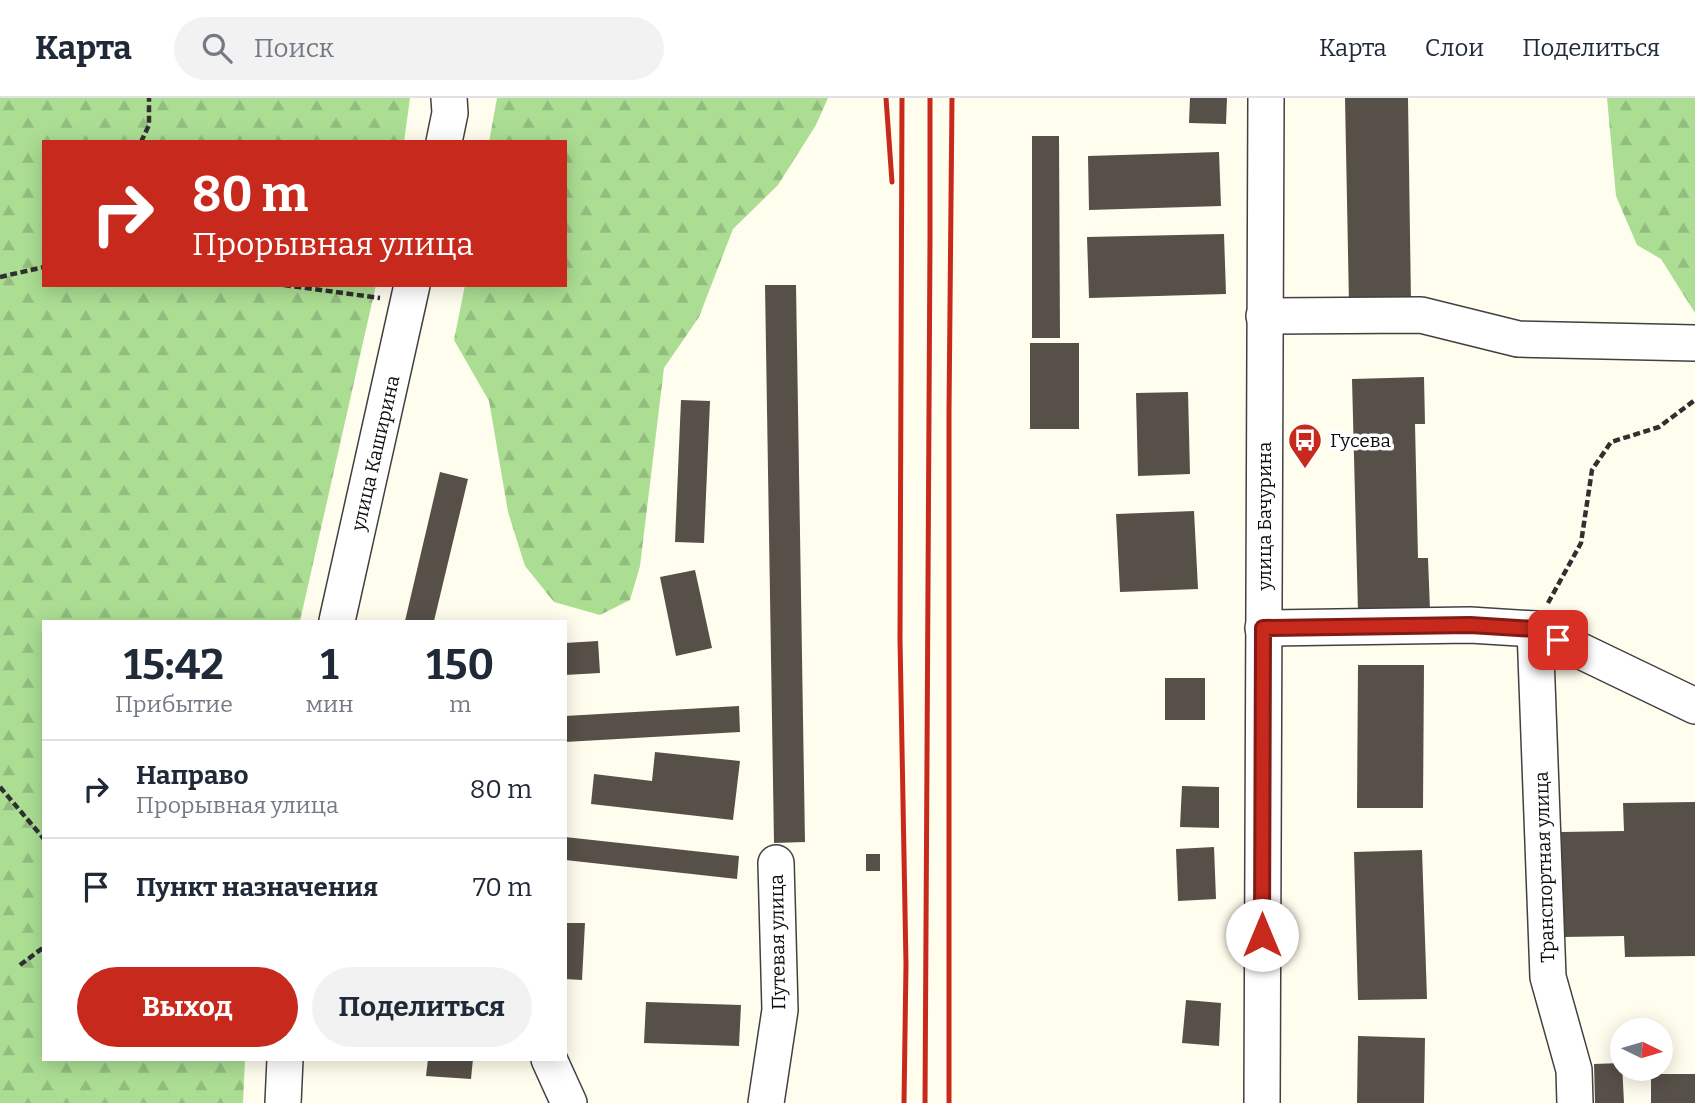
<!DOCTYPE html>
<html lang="ru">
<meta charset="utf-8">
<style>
body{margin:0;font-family:Bitter,serif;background:#f2f2f3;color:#1f2937;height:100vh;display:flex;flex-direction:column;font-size:26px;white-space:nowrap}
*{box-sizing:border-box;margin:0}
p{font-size:23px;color:#747a83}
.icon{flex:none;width:38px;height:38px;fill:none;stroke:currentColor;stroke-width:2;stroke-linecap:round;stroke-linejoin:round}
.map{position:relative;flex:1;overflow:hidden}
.details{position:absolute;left:42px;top:522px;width:525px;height:441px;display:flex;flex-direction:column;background:#fff;border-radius:0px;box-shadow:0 4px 18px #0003}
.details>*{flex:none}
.hud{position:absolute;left:42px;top:42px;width:525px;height:147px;border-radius:0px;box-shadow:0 4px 18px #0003;background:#c72a1d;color:#fff;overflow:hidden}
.needle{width:46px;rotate:95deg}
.fabs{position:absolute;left:1610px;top:920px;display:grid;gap:14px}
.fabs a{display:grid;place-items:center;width:63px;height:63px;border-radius:50%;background:#fff;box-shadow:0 4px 18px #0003;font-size:35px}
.pin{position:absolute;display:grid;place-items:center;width:60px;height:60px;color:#fff;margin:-30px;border-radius:14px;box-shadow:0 4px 10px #0006}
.me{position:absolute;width:77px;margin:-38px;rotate:0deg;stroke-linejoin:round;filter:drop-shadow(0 0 5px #0008)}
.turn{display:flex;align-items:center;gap:24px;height:147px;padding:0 35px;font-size:32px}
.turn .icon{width:91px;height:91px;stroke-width:2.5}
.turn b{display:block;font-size:49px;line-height:60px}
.eta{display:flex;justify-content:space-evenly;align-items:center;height:119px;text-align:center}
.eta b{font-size:42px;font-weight:700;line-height:49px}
.cta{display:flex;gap:14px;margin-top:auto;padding:14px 35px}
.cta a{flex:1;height:80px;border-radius:42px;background:#c72a1d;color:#fff;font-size:28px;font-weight:700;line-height:80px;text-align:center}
.cta a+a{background:#f2f2f3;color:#1f2937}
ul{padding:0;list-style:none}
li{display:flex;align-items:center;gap:21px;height:98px;padding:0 35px;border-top:2px solid #e0e1e3}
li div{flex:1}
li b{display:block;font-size:26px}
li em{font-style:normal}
header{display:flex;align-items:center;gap:42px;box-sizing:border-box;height:98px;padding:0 35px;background:#fff;border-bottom:2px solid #e0e1e3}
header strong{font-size:33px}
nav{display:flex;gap:38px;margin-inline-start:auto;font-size:24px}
.search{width:490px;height:63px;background:#f2f2f3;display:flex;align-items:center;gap:18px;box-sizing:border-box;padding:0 24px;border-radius:38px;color:#747a83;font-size:26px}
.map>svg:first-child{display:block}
.forest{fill:url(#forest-firs)}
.building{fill:#575049}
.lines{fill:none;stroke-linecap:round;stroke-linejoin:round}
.minor-casing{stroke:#414141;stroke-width:38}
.path{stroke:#303030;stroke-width:4.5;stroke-dasharray:7 3.5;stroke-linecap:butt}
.minor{stroke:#fff;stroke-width:35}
.rail{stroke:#c72a1d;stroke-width:5}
.route-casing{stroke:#811b13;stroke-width:18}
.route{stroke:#c72a1d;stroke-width:12}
.labels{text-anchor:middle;stroke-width:7;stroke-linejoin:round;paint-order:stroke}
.poi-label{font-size:19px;fill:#0e0e0e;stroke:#fff;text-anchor:start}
.street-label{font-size:19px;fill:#0e0e0e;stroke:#fff}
</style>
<header>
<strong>Карта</strong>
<div class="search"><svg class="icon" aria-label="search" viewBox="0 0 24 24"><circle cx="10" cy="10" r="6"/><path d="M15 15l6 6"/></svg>Поиск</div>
<nav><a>Карта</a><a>Слои</a><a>Поделиться</a></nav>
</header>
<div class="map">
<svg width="1695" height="1005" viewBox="0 0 1695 1005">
<defs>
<pattern id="forest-firs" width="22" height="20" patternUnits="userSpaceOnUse" patternTransform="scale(1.75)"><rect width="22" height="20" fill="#abde93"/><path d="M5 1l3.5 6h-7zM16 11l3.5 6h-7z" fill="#92bd7e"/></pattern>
</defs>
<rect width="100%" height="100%" fill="#fffeee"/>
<g class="forest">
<polygon points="0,0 410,0 404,44 44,44 44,187 376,187 300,523 44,523 44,961 245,961 243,1005 0,1005"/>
<polygon points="497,0 828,0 816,27 778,87 733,131 699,219 664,270 640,468 630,502 600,517 554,504 525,468 508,414 489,303 454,242 465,187 565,187 565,44 489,44"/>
<polygon points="1607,0 1695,0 1695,215 1661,161 1637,147 1616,98"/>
</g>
<g class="building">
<polygon points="1190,0 1227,0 1226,26 1189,25"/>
<polygon points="1345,0 1408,0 1411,205 1349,206"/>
<polygon points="1032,38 1059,38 1060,240 1032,240"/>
<polygon points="1219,54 1221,108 1089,112 1088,58"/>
<polygon points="1224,136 1226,196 1089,200 1087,139"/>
<polygon points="765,187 796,187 805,744 774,745"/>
<rect x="1030" y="245" width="49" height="86"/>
<polygon points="1424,279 1425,326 1415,326 1418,460 1428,460 1430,512 1358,514 1352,281"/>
<polygon points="1188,294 1190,376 1138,378 1136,295"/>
<polygon points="681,302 710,303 704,445 675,444"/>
<polygon points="440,374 468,381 434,523 405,523"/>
<polygon points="1194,413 1198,491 1120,494 1116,416"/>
<polygon points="695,472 712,550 676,558 660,479"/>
<polygon points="598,543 600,575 565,577 565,545"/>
<polygon points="1358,567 1424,567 1423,710 1357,710"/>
<rect x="1165" y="580" width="40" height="42"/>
<polygon points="739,608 740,634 565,644 565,618"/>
<polygon points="655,654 740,663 733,722 591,706 594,676 652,683"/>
<polygon points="1182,688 1219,689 1219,730 1180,729"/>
<polygon points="1695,704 1695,858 1625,859 1624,838 1563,839 1561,734 1624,733 1623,705"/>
<polygon points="565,739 739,758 737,781 565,762"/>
<polygon points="1214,749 1216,801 1178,803 1176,751"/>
<polygon points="1422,752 1427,901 1358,902 1354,754"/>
<rect x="866" y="756" width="14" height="17"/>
<polygon points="565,825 585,825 582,882 565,881"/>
<polygon points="1186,902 1221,905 1219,948 1182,945"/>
<polygon points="646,904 741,907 739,948 644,945"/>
<polygon points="1358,938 1425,940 1424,1005 1357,1005"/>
<polygon points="428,961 473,961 471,981 426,978"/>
<polygon points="1622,965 1624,1005 1595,1005 1594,966"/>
<rect x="1651" y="976" width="44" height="29"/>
</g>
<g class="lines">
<g class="minor-casing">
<g id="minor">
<polyline points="444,44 450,15 449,0"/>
<polyline points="1264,218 1421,217 1518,241 1695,245"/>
<polyline points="337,523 412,187"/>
<polyline points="1263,530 1470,527 1535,531 1695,608"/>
<polyline points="1535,531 1548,879 1574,972 1575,1005"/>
<polyline points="549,961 569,1005"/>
<polyline points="283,1005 285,961"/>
<polyline points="766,1005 780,912 776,765"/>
<polyline points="1262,1005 1266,0"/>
</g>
</g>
<g class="path">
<polyline points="141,44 149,27 149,0"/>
<polyline points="0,179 44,169"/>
<polyline points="284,187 380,200"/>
<polyline points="1548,505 1581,445 1592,372 1611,344 1659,329 1695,302"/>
<polyline points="0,689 44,741"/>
<polyline points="20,867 44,849"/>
</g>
<use href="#minor" class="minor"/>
<g class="rail">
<polyline points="886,0 892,84"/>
<polyline points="902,0 900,541 906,866 904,1005"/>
<polyline points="925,1005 930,141 930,0"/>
<polyline points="949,1005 949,314 952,0"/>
</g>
</g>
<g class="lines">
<g class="route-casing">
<polyline id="route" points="1262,837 1263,530 1470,527 1535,531 1558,542"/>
</g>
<use href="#route" class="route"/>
</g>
<defs>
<g id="bus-pin" transform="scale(1.75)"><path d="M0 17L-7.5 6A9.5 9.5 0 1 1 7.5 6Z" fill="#c72a1d" stroke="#fff"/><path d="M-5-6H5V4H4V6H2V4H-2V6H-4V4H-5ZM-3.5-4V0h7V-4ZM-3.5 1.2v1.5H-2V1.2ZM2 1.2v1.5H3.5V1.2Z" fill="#fff"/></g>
</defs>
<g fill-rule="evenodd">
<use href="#bus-pin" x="1305" y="342"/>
</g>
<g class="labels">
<g class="poi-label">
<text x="1330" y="349">Гусева</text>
</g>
<g class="street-label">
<text transform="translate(375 355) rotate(-77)" y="7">улица Каширина</text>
<text transform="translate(1264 418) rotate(-90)" y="7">улица Бачурина</text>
<text transform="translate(1544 769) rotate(-92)" y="7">Транспортная улица</text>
<text transform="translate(777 844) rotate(-91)" y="7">Путевая улица</text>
</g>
</g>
</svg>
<div class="fabs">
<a><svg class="needle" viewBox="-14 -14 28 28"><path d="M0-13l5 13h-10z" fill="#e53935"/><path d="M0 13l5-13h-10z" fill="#747a83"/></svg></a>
</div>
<div class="pin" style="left:1558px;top:542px;background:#d93025"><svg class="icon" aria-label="arrive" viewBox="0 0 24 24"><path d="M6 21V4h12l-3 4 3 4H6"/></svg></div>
<svg class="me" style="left:1262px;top:837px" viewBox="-20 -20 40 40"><circle r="19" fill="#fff"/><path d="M0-13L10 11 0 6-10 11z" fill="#c72a1d"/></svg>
<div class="hud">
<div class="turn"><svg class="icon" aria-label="right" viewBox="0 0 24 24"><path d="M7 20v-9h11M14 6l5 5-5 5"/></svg><div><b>80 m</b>Прорывная улица</div></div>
</div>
<section class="details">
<div class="eta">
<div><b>15:42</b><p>Прибытие</p></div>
<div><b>1</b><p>мин</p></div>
<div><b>150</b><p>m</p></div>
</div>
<ul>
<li><svg class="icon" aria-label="right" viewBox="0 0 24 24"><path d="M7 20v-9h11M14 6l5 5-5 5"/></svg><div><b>Направо</b><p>Прорывная улица</p></div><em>80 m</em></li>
<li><svg class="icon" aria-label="arrive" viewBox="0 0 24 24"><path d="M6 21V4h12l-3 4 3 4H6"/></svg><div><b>Пункт назначения</b></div><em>70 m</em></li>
</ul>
<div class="cta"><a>Выход</a><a>Поделиться</a></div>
</section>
</div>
